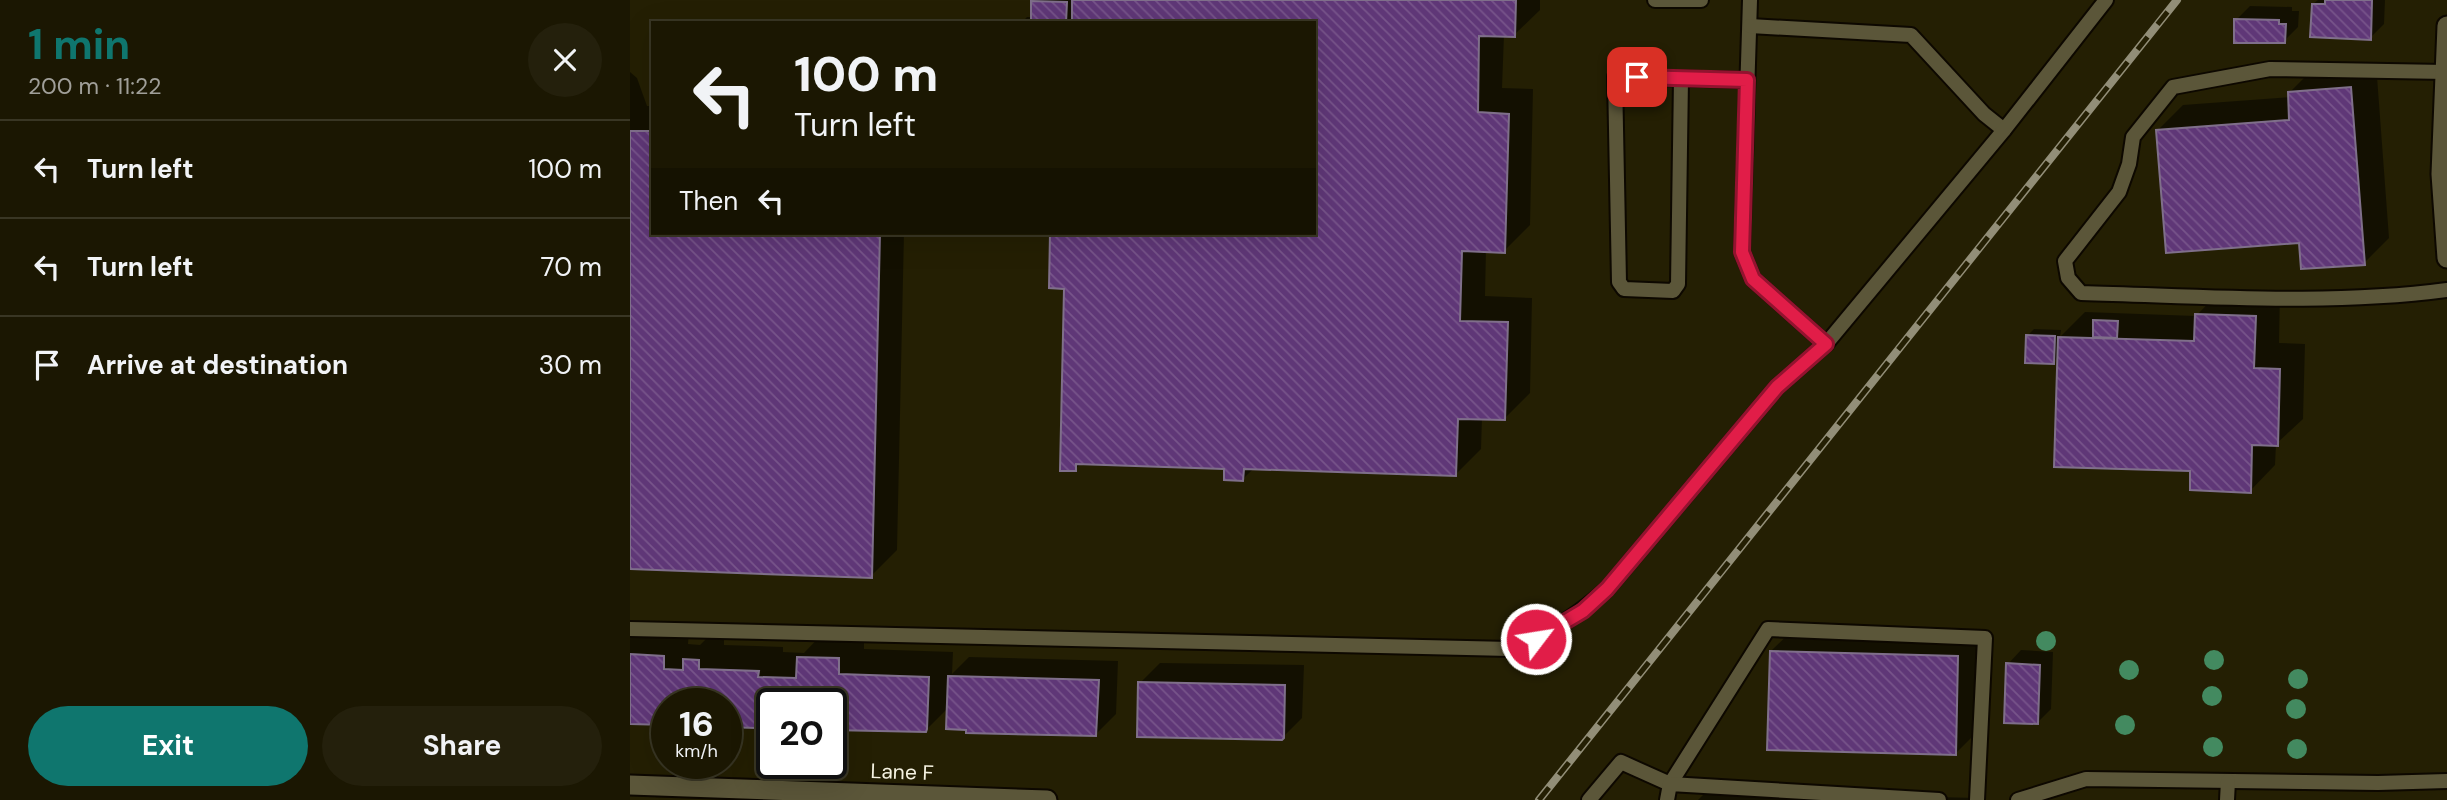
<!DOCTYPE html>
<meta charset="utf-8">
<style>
body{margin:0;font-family:"DM Sans",sans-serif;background:#24200c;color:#f1f3f6;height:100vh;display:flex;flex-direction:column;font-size:26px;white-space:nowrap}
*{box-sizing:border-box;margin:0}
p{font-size:23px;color:#a09f99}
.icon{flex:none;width:38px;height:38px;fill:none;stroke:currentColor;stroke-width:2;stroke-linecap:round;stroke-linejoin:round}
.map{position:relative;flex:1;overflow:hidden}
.drawer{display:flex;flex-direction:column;background:#1b1702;width:630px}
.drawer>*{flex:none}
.hud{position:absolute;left:21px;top:21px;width:665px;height:214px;border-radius:0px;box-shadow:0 7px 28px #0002,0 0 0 2px #393624;background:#1b1702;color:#f1f3f6;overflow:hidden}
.speed{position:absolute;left:21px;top:688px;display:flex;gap:14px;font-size:35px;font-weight:700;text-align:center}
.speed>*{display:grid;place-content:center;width:91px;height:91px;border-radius:50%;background:#1b1702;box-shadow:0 7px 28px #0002,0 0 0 2px #393624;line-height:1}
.speed small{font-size:18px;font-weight:400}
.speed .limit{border:4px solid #111;border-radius:10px;background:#fff;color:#111}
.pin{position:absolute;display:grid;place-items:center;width:60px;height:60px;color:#fff;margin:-30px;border-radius:14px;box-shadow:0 4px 10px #0006}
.me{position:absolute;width:77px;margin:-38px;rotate:59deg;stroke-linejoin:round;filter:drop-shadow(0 0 5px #0008)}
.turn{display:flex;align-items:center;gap:24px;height:147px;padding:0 28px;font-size:32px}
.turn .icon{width:91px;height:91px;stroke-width:2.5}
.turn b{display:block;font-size:49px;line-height:60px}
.then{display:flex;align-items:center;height:66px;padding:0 28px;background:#0003;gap:14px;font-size:26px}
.round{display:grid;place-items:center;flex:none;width:74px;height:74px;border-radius:37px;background:#24200c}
.head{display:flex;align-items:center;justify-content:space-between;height:119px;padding:0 28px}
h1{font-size:42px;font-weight:700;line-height:52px;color:#0f766e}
.cta{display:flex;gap:14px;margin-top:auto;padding:14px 28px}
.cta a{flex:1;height:80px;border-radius:42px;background:#0f766e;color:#fff;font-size:28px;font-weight:700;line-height:80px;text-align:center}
.cta a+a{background:#24200c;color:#f1f3f6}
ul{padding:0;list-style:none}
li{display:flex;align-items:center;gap:21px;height:98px;padding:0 28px;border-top:2px solid #393624}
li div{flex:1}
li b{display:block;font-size:26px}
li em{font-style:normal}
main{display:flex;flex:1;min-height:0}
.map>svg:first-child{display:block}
.shadow{fill:#0007}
.building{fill:url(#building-back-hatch);stroke:#7f6f8a;stroke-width:2}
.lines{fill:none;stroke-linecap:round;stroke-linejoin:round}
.service-casing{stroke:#0d0800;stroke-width:18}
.minor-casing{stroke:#0d0800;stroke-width:23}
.tertiary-casing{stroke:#0d0800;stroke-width:23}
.service{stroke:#5b5639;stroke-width:14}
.minor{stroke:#5b5639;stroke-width:19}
.tertiary{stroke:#5b5639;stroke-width:19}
.rail-casing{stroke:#928e78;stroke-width:8}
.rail{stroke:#241f03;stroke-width:5;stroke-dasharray:16;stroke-linecap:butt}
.tree{fill:#438a60}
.route-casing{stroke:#92132f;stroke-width:18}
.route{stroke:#e11d48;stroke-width:12}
.labels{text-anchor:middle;stroke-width:6;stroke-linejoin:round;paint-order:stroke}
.street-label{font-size:21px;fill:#f5f2e1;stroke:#241f03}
</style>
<main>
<section class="drawer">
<div class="head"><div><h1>1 min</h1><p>200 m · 11:22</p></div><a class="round"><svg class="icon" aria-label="close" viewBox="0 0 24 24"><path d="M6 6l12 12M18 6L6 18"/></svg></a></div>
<ul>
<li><svg class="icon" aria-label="left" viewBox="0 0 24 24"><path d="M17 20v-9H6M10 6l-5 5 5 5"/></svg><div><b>Turn left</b></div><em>100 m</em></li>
<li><svg class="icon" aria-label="left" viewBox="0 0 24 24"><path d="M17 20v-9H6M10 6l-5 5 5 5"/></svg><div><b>Turn left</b></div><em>70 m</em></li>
<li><svg class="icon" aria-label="arrive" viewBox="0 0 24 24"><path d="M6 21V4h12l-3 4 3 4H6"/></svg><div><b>Arrive at destination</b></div><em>30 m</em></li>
</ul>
<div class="cta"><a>Exit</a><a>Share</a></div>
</section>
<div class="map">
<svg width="1817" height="800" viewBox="0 0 1817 800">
<defs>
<pattern id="building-back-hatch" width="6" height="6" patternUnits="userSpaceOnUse" patternTransform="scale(1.75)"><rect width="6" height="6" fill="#5f3777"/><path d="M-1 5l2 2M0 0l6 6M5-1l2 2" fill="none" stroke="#77548a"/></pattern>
</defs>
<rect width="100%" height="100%" fill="#241f03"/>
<g class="shadow">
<polygon points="405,0 910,0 910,10 884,35 874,35 872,88 903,89 900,225 874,251 856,250 855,296 902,298 900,393 874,419 852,418 851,449 826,474 624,468 613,479 596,467 452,463 445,469 436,287 420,287 422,233 684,233 684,23 391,23 397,17 403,17"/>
<polygon points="1688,0 1755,0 1754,24 1740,38 1683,4"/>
<polygon points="1620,6 1662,7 1662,11 1669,11 1668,27 1654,41 1606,20"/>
<polygon points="1746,63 1759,238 1734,263 1671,241 1528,130 1553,105 1660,97 1659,93 1685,67"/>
<polygon points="0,72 7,78 17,106 23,106 23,233 274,233 267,550 241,576 0,567"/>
<polygon points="1592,289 1650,291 1649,343 1675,344 1673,419 1646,444 1645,465 1620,491 1562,470 1429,356 1423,362 1397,336 1404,329 1431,330 1430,337 1455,312 1566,316"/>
<polygon points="1167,626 1353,631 1351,728 1326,753 1141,651"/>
<polygon points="59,631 58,644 70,645 80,635 94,635 94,645 153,647 153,652 174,653 194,632 234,634 234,649 323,652 322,674 339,657 488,661 486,714 466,734 319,707 295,731 201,704 142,704 125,726 96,704 37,704 0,723 0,633"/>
<polygon points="1391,650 1423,652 1421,709 1407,723 1378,664"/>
<polygon points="530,663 674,665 672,718 652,738 510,683"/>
<polygon points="1076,792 1349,798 1349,800 1068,800"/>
</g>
<g class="building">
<polygon points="442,0 886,0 885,37 849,36 848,112 879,114 875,253 832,251 830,321 878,322 875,420 828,419 826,476 614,469 613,481 594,480 594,469 446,464 446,471 430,471 434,289 419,288 420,233 684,233 684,23 442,23"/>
<polygon points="1695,0 1742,0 1741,40 1680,37 1682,4 1695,4"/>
<polygon points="401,1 437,2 436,23 401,23"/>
<polygon points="1604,19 1649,20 1649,24 1656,24 1655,43 1604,43"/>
<polygon points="1721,87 1735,265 1671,269 1669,243 1536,253 1526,130 1659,120 1658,92"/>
<polygon points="0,131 23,131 23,233 250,233 242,578 0,569"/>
<polygon points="1565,314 1626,316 1624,368 1650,369 1648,446 1622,445 1621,493 1560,490 1560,471 1424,467 1428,337 1564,341"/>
<polygon points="1463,320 1488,321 1487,338 1463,337"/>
<polygon points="1396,335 1425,336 1424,364 1395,363"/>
<polygon points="1140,651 1328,656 1326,755 1137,750"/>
<polygon points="0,654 34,656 34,669 53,670 53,659 69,660 69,669 129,671 128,677 166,678 167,657 209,658 209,674 299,677 297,729 296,732 201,730 201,704 142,704 142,725 126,724 125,728 96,727 96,704 37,704 37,725 0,724"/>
<polygon points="1376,663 1410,665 1408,724 1374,723"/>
<polygon points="318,676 469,680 466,736 336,733 336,730 316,729"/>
<polygon points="508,682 655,685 654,738 652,740 507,737"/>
</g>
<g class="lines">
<g class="service-casing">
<g id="service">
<polyline points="1025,0 1071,0"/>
<polyline points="1120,0 1112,252 1123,279 1196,344"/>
<polyline points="1120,26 1281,35 1354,114 1374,130"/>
<path d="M1816 72 1640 69 1543 87 1503 137 1499 164 1489 192 1435 261 1438 278 1451 293C1572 296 1696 306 1817 290"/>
<polyline points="1051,79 1048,284 1043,291 994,289 989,282 985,77 1117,80"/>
<path d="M0 629 880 649C917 635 948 615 977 589L1147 387 1196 344 1374 130 1476 0"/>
<polyline points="959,800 991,762 1040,784 1138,629 1355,638 1347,800"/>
<polyline points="1037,800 1040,784 1309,800"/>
<polyline points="1388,800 1456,779 1748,783 1817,781"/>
<polyline points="1597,800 1598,781"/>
</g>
</g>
<g class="minor-casing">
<polyline id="minor" points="0,785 417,800"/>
</g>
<g class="tertiary-casing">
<polyline id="tertiary" points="1817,26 1811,174 1817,258"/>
</g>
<use href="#service" class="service"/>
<use href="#minor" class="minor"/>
<use href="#tertiary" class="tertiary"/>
<g class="rail-casing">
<polyline id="rail" points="909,800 1547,0"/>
</g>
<use href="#rail" class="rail"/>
</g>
<g class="tree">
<circle cx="1416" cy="641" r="10"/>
<circle cx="1584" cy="660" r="10"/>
<circle cx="1499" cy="670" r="10"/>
<circle cx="1668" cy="679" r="10"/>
<circle cx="1582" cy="696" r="10"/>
<circle cx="1666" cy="709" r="10"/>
<circle cx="1495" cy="725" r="10"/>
<circle cx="1583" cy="747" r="10"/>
<circle cx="1667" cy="749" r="10"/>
</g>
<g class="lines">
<g class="route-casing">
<polyline id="route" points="906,639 953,611 977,589 1147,387 1196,344 1123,279 1112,252 1117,80 1007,77"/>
</g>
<use href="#route" class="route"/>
</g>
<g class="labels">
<g class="street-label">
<text transform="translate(272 772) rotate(2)" y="7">Lane F</text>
</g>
</g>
</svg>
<div class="speed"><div>16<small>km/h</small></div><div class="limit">20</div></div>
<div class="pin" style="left:1007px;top:77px;background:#d93025"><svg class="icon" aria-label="arrive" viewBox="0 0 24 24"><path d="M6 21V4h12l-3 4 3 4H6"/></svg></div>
<svg class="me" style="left:906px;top:639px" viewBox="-20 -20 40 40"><circle r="17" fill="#e11d48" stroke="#fff" stroke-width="3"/><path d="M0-11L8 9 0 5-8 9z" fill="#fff"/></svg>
<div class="hud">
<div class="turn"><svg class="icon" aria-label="left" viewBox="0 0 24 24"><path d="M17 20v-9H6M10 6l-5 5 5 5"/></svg><div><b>100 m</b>Turn left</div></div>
<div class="then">Then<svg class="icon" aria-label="left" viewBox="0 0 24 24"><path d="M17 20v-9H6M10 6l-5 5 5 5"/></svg></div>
</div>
</div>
</main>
